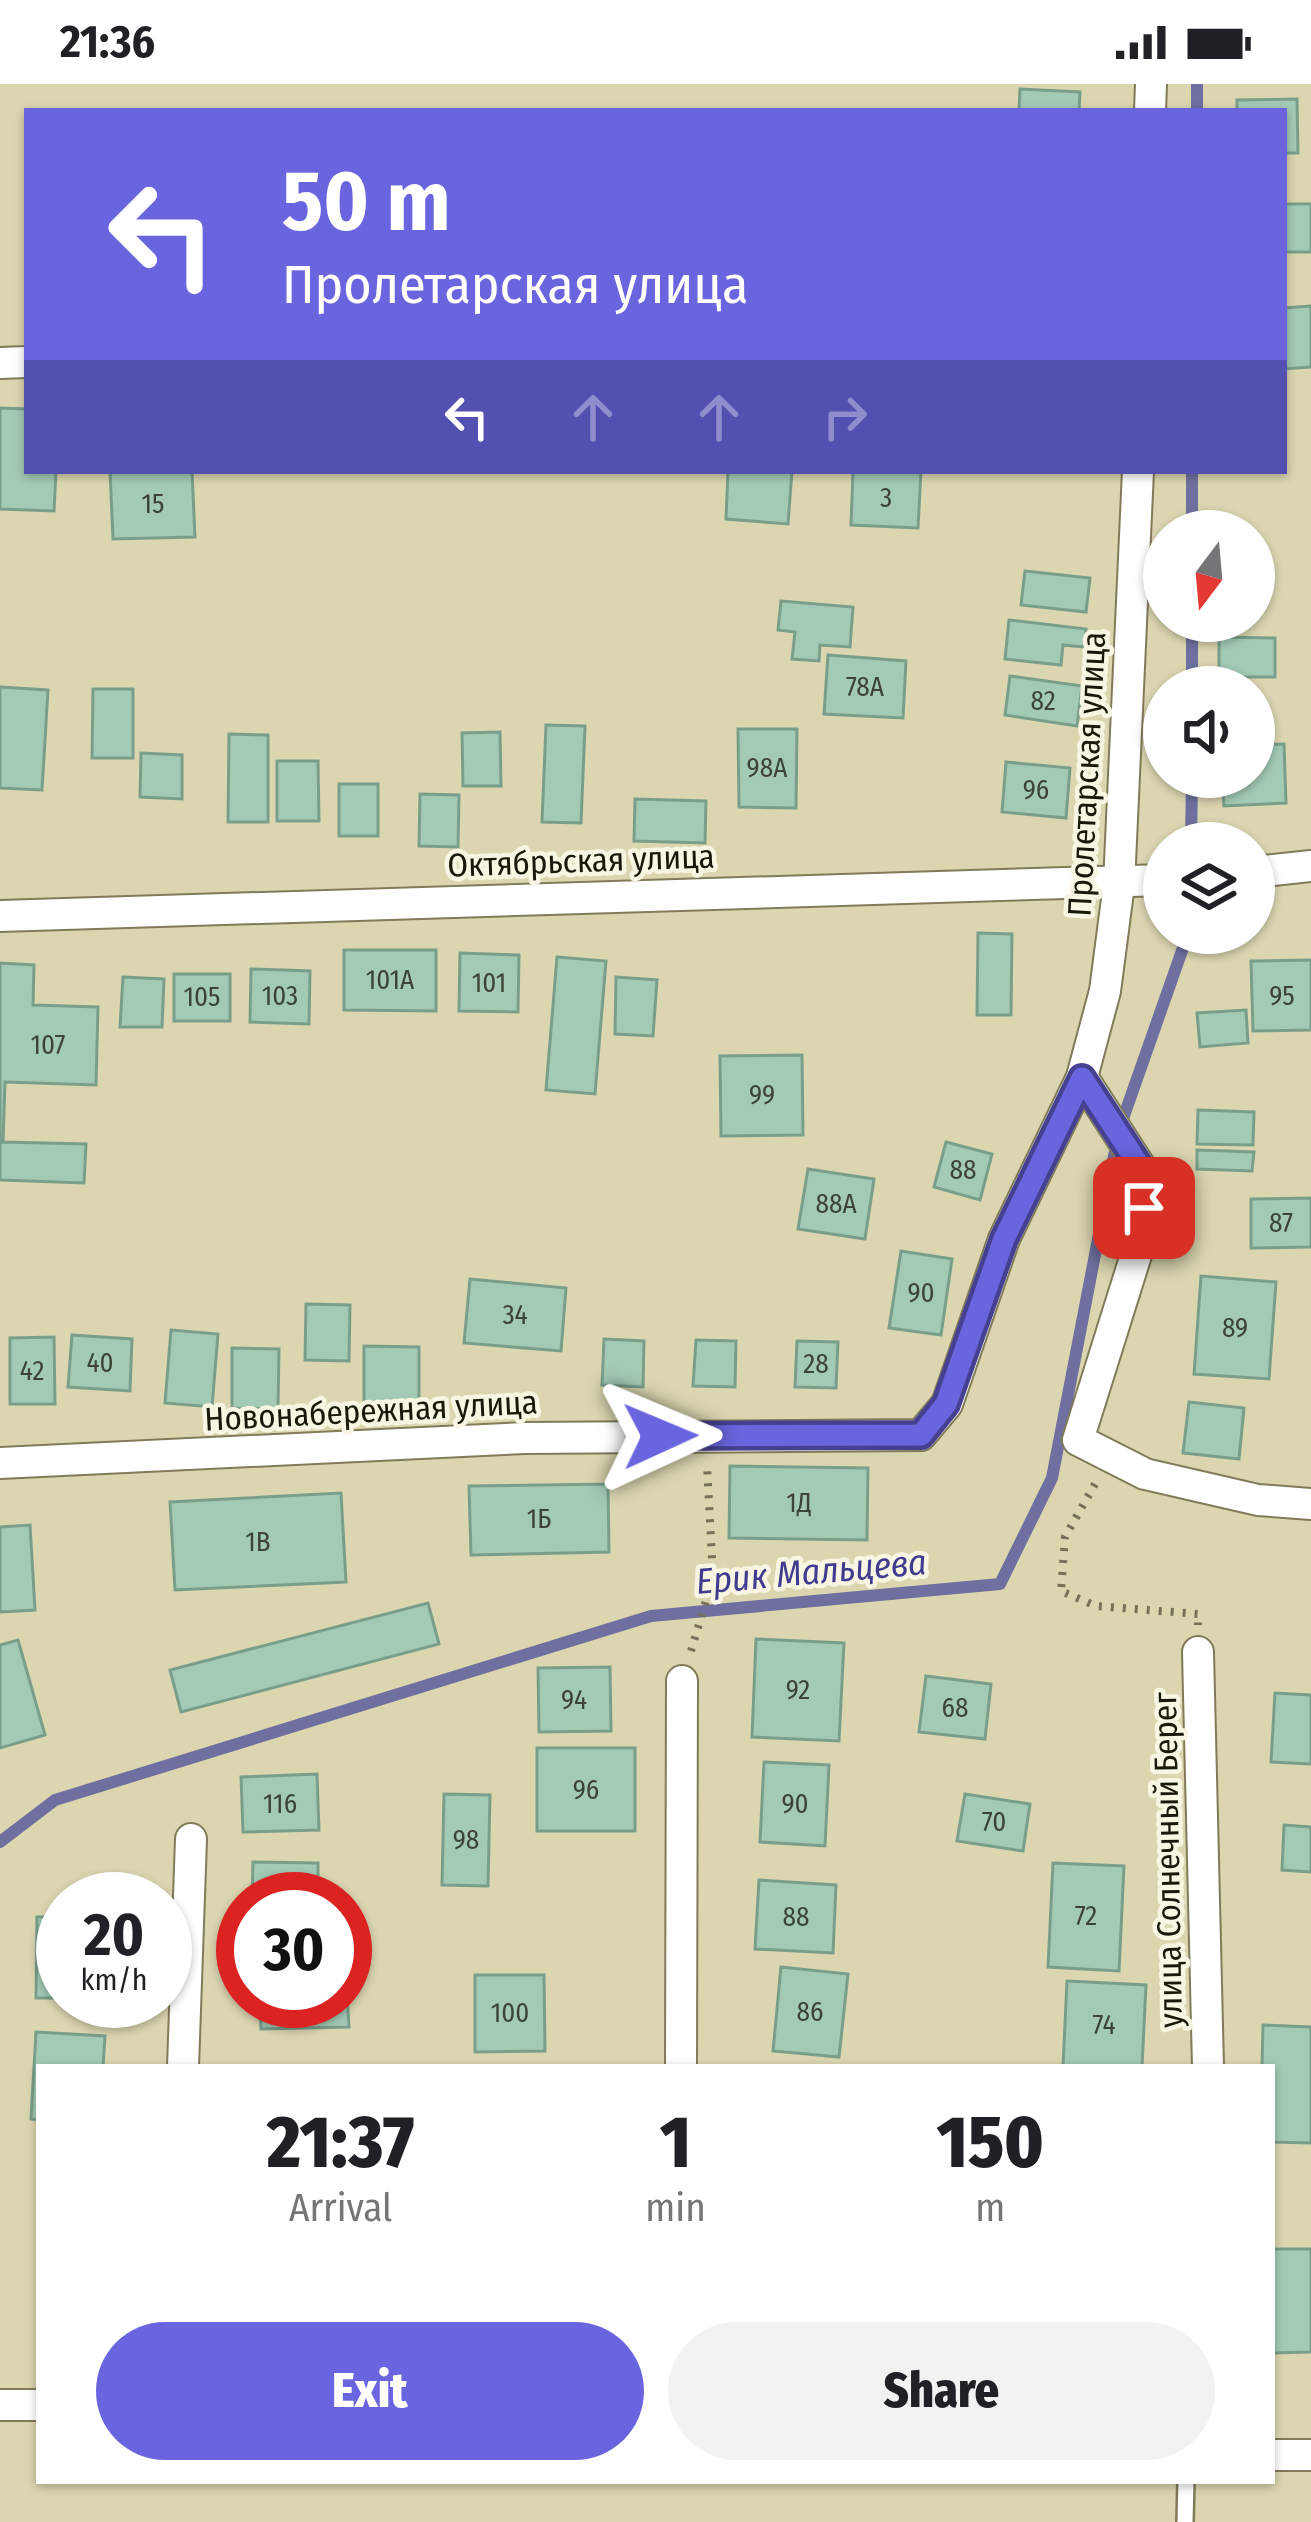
<!DOCTYPE html>
<meta charset="utf-8">
<style>
body{margin:0;font-family:"Fira Sans Condensed",sans-serif;background:#f2f2f2;color:#202124;height:100vh;display:flex;flex-direction:column;font-size:45px;white-space:nowrap}
*{box-sizing:border-box;margin:0}
p{font-size:39px;color:#757577}
.icon{flex:none;width:66px;height:66px;fill:none;stroke:currentColor;stroke-width:2;stroke-linecap:round;stroke-linejoin:round}
.map{position:relative;flex:1;overflow:hidden}
.sheet{position:absolute;left:36px;top:1980px;width:1239px;height:420px;display:flex;flex-direction:column;background:#fff;border-radius:0px;box-shadow:0 3px 9px #0004}
.sheet>*{flex:none}
.banner{position:absolute;left:24px;top:24px;width:1263px;height:366px;border-radius:0px;box-shadow:0 3px 9px #0004;background:#6a64de;color:#fff;overflow:hidden}
.needle{width:78px;rotate:196deg}
.controls{position:absolute;left:1143px;top:426px;display:grid;gap:24px}
.controls a{display:grid;place-items:center;width:132px;height:132px;border-radius:50%;background:#fff;box-shadow:0 3px 9px #0004;font-size:60px}
.speed{position:absolute;left:36px;top:1788px;display:flex;gap:24px;font-size:60px;font-weight:700;text-align:center}
.speed>*{display:grid;place-content:center;width:156px;height:156px;border-radius:50%;background:#fff;box-shadow:0 3px 9px #0004;line-height:1}
.speed small{font-size:30px;font-weight:400}
.speed .limit{border:18px solid #d22;background:#fff;color:#111}
.pin{position:absolute;display:grid;place-items:center;width:102px;height:102px;color:#fff;margin:-51px;border-radius:24px;box-shadow:0 6px 18px #0006}
.me{position:absolute;width:132px;margin:-66px;rotate:89deg;stroke-linejoin:round;filter:drop-shadow(0 0 9px #0008)}
.turn{display:flex;align-items:center;gap:42px;height:252px;padding:0 60px;font-size:54px}
.turn .icon{width:156px;height:156px;stroke-width:2.5}
.turn b{display:block;font-size:84px;line-height:102px}
.lanes{display:flex;align-items:center;height:114px;padding:0 60px;background:#0003;justify-content:center;gap:60px;direction:ltr}
.lanes .off{opacity:.35}
.eta{display:flex;justify-content:space-evenly;align-items:center;height:204px;text-align:center}
.eta b{font-size:72px;font-weight:800;line-height:84px}
.action{display:flex;gap:24px;margin-top:auto;padding:24px 60px}
.action a{flex:1;height:138px;border-radius:72px;background:#6a64de;color:#fff;font-size:48px;font-weight:800;line-height:138px;text-align:center}
.action a+a{background:#f2f2f2;color:#202124}
.status{display:flex;justify-content:space-between;align-items:center;height:84px;padding:0 60px;background:#fff;direction:ltr}
.status svg{height:33px;fill:currentColor}
.map>svg:first-child{display:block}
.lines{fill:none;stroke-linecap:round;stroke-linejoin:round}
.stream{stroke:#6f709f;stroke-width:12}
.building{fill:#a3cab5;stroke:#799f8b;stroke-width:3}
.service-casing{stroke:#807b58;stroke-width:20}
.minor-casing{stroke:#807b58;stroke-width:34}
.path{stroke:#757258;stroke-width:8;stroke-dasharray:3 9;stroke-linecap:butt}
.service{stroke:#fff;stroke-width:15}
.minor{stroke:#fff;stroke-width:30}
.route-casing{stroke:#454190;stroke-width:30}
.route{stroke:#6a64de;stroke-width:21}
.labels{text-anchor:middle;stroke-width:9;stroke-linejoin:round;paint-order:stroke}
.number-label{font-size:27px;fill:#3c4435}
.street-label{font-size:33px;fill:#1a180a;stroke:#f8f6e3}
.water-label{font-size:36px;font-style:italic;fill:#413b90;stroke:#f8f6e3}
</style>
<div class="status"><b>21:36</b><svg viewBox="0 0 49 12"><path d="M0 12V9h3v3zM5 12V6h3v6zM10 12V3h3v9zM15 12V0h3v12zM26 1h20v11H26zM47 4h2v5h-2z"/></svg></div>
<div class="map">
<svg width="1311" height="2438" viewBox="0 0 1311 2438">
<rect width="100%" height="100%" fill="#dbd6b0"/>
<g class="lines">
<g class="stream">
<polyline points="1197,27 1197,0"/>
<polyline points="1192,387 1192,447"/>
<polyline points="1192,537 1192,603"/>
<polyline points="1191,759 1192,693"/>
<polyline points="0,1758 55,1716 651,1532 1000,1500 1052,1394 1119,1046 1184,861"/>
</g>
</g>
<g class="building">
<polygon points="1020,5 1080,8 1079,27 1019,27"/>
<polygon points="1297,15 1298,69 1284,69 1284,27 1237,27 1237,16"/>
<rect x="1284" y="120" width="27" height="48"/>
<polygon points="1311,222 1311,283 1284,285 1284,224"/>
<polygon points="0,324 27,325 27,387 56,387 54,427 0,425"/>
<polygon points="110,387 192,387 195,453 113,455"/>
<polygon points="728,387 792,387 788,440 726,435"/>
<polygon points="853,387 921,387 918,444 851,441"/>
<polygon points="1025,487 1090,494 1086,528 1021,521"/>
<polygon points="1254,493 1267,494 1264,525 1254,524"/>
<polygon points="781,517 853,523 850,563 820,561 819,577 792,575 795,548 778,546"/>
<polygon points="1009,536 1086,545 1084,563 1063,561 1061,581 1005,575"/>
<polygon points="1219,553 1275,554 1275,593 1219,593"/>
<polygon points="828,571 906,577 903,634 824,630"/>
<polygon points="1010,592 1082,602 1077,642 1005,631"/>
<polygon points="0,603 48,606 42,706 0,704"/>
<polygon points="93,605 133,605 133,674 92,674"/>
<polygon points="546,641 585,642 581,739 542,738"/>
<polygon points="738,645 797,645 796,724 739,723"/>
<polygon points="500,648 501,702 463,702 462,649"/>
<polygon points="229,650 268,651 268,738 228,738"/>
<polygon points="1284,660 1286,719 1224,722 1222,693 1254,693 1254,661"/>
<polygon points="141,669 182,671 182,715 140,713"/>
<polygon points="277,677 318,677 319,737 277,737"/>
<polygon points="1006,678 1070,684 1066,734 1002,728"/>
<rect x="339" y="700" width="39" height="52"/>
<polygon points="420,710 459,711 458,763 419,762"/>
<polygon points="635,715 706,717 705,759 634,757"/>
<polygon points="978,849 1012,850 1011,931 977,931"/>
<polygon points="344,866 436,866 436,927 344,926"/>
<polygon points="460,869 519,871 518,928 459,927"/>
<polygon points="557,873 606,877 595,1010 546,1006"/>
<polygon points="1311,876 1311,946 1253,947 1251,877"/>
<polygon points="0,879 34,881 33,921 98,923 96,1001 5,998 3,1058 86,1060 84,1099 0,1096"/>
<polygon points="251,885 310,887 309,940 250,938"/>
<rect x="174" y="890" width="56" height="47"/>
<polygon points="123,893 164,895 162,943 120,943"/>
<polygon points="616,893 657,896 653,952 615,950"/>
<polygon points="1246,926 1248,959 1200,963 1197,929"/>
<polygon points="802,971 803,1051 721,1052 720,972"/>
<polygon points="1198,1026 1254,1028 1253,1061 1197,1060"/>
<polygon points="946,1058 992,1070 980,1116 934,1103"/>
<polygon points="1197,1066 1254,1068 1252,1087 1197,1085"/>
<polygon points="808,1085 874,1095 865,1155 798,1145"/>
<polygon points="1311,1114 1311,1163 1251,1164 1251,1115"/>
<polygon points="901,1167 952,1175 941,1251 889,1244"/>
<polygon points="1201,1192 1276,1198 1269,1295 1194,1290"/>
<polygon points="470,1195 566,1204 561,1267 464,1259"/>
<polygon points="306,1220 350,1221 349,1277 305,1276"/>
<polygon points="171,1246 218,1250 212,1323 165,1319"/>
<polygon points="72,1251 132,1255 130,1307 68,1303"/>
<polygon points="54,1253 55,1320 10,1320 10,1254"/>
<polygon points="604,1255 644,1257 643,1303 602,1301"/>
<polygon points="696,1256 736,1257 735,1303 693,1302"/>
<polygon points="797,1257 838,1258 836,1304 795,1303"/>
<polygon points="364,1262 419,1263 419,1318 364,1318"/>
<polygon points="232,1264 279,1265 278,1325 232,1324"/>
<polygon points="1189,1318 1244,1324 1239,1375 1183,1369"/>
<polygon points="730,1382 868,1384 867,1456 729,1454"/>
<polygon points="608,1400 609,1468 471,1471 469,1402"/>
<polygon points="341,1409 346,1498 175,1506 170,1418"/>
<polygon points="30,1441 35,1526 0,1528 0,1443"/>
<polygon points="428,1519 439,1560 181,1628 170,1586"/>
<polygon points="756,1555 844,1559 839,1657 752,1653"/>
<polygon points="18,1556 45,1651 0,1664 0,1561"/>
<polygon points="610,1583 611,1647 539,1648 538,1584"/>
<polygon points="926,1592 991,1600 985,1655 919,1648"/>
<polygon points="1275,1609 1311,1611 1311,1680 1271,1678"/>
<rect x="537" y="1664" width="98" height="83"/>
<polygon points="764,1678 829,1681 825,1762 760,1758"/>
<polygon points="317,1690 319,1746 243,1748 241,1693"/>
<polygon points="444,1710 490,1711 488,1802 442,1801"/>
<polygon points="965,1710 1030,1720 1023,1767 957,1757"/>
<polygon points="1284,1741 1311,1743 1311,1788 1282,1786"/>
<polygon points="253,1778 318,1779 318,1815 252,1815"/>
<polygon points="1053,1779 1124,1782 1119,1887 1048,1883"/>
<polygon points="759,1796 836,1801 833,1869 755,1865"/>
<polygon points="37,1833 63,1833 63,1914 36,1914"/>
<polygon points="345,1876 349,1943 261,1945 260,1917 345,1917"/>
<polygon points="781,1883 848,1890 839,1973 773,1967"/>
<polygon points="475,1891 544,1891 545,1967 475,1968"/>
<polygon points="1067,1897 1146,1901 1142,1983 1063,1982"/>
<polygon points="1263,1941 1311,1943 1311,2059 1272,2058 1272,1983 1262,1983"/>
<polygon points="36,1948 105,1952 103,1983 39,1983 39,2036 31,2035"/>
<polygon points="1272,2165 1311,2165 1311,2268 1272,2269"/>
</g>
<g class="lines">
<g class="service-casing">
<polyline id="service" points="1185,2438 1186,2397"/>
</g>
<g class="minor-casing">
<g id="minor">
<polyline points="1150,27 1151,0"/>
<polyline points="0,279 27,278"/>
<polyline points="1254,788 1311,782"/>
<polyline points="0,832 1164,796"/>
<polyline points="1082,993 1146,1092 1141,1155 1078,1356 1145,1390 1258,1416 1311,1420"/>
<polyline points="0,1379 525,1354 921,1351 947,1320 1004,1155 1082,993 1105,907 1119,800 1138,387"/>
<polyline points="1198,1568 1208,1983"/>
<polyline points="183,1983 191,1755"/>
<polyline points="681,1983 682,1597"/>
<polyline points="0,2321 39,2321"/>
<polyline points="1272,2371 1311,2371"/>
</g>
</g>
<g class="path">
<polyline points="1095,1400 1065,1453 1061,1507 1096,1522 1198,1530 1198,1541"/>
<polyline points="691,1567 713,1493 707,1381"/>
</g>
<use href="#service" class="service"/>
<use href="#minor" class="minor"/>
</g>
<g class="lines">
<g class="route-casing">
<polyline id="route" points="660,1352 921,1351 946,1320 1004,1155 1082,994 1146,1092 1144,1124"/>
</g>
<use href="#route" class="route"/>
</g>
<g class="labels">
<g class="number-label">
<text x="886" y="423">3</text>
<text x="153" y="429">15</text>
<text x="865" y="612">78А</text>
<text x="1043" y="626">82</text>
<text x="767" y="693">98А</text>
<text x="1036" y="715">96</text>
<text x="390" y="905">101А</text>
<text x="489" y="908">101</text>
<text x="280" y="921">103</text>
<text x="1282" y="921">95</text>
<text x="202" y="922">105</text>
<text x="48" y="970">107</text>
<text x="762" y="1020">99</text>
<text x="963" y="1095">88</text>
<text x="836" y="1129">88А</text>
<text x="1281" y="1148">87</text>
<text x="921" y="1218">90</text>
<text x="515" y="1240">34</text>
<text x="1235" y="1253">89</text>
<text x="100" y="1288">40</text>
<text x="816" y="1289">28</text>
<text x="32" y="1296">42</text>
<text x="799" y="1428">1Д</text>
<text x="539" y="1444">1Б</text>
<text x="258" y="1467">1В</text>
<text x="798" y="1615">92</text>
<text x="574" y="1625">94</text>
<text x="955" y="1633">68</text>
<text x="586" y="1715">96</text>
<text x="280" y="1729">116</text>
<text x="795" y="1729">90</text>
<text x="994" y="1747">70</text>
<text x="466" y="1765">98</text>
<text x="1086" y="1841">72</text>
<text x="796" y="1842">88</text>
<text x="810" y="1937">86</text>
<text x="510" y="1938">100</text>
<text x="1104" y="1950">74</text>
</g>
<g class="street-label">
<text transform="translate(1086 690) rotate(-87)" y="12">Пролетарская улица</text>
<text transform="translate(581 776) rotate(-2)" y="12">Октябрьская улица</text>
<text transform="translate(371 1326) rotate(-3)" y="12">Новонабережная улица</text>
<text transform="translate(1167 1776) rotate(-91)" y="12">улица Солнечный Берег</text>
</g>
<g class="water-label">
<text transform="translate(811 1487) rotate(-5)" y="13">Ерик Мальцева</text>
</g>
</g>
</svg>
<div class="controls">
<a><svg class="needle" viewBox="-14 -14 28 28"><path d="M0-13l5 13h-10z" fill="#e53935"/><path d="M0 13l5-13h-10z" fill="#757577"/></svg></a>
<a><svg class="icon" aria-label="sound" viewBox="0 0 24 24"><path d="M4 9h4l5-4v14l-5-4H4zM17 9q2 3 0 6"/></svg></a>
<a><svg class="icon" aria-label="layers" viewBox="0 0 24 24"><path d="M12 4l9 5-9 5-9-5zM3 14l9 5 9-5"/></svg></a>
</div>
<div class="speed"><div>20<small>km/h</small></div><div class="limit">30</div></div>
<div class="pin" style="left:1144px;top:1124px;background:#d93025"><svg class="icon" aria-label="arrive" viewBox="0 0 24 24"><path d="M6 21V4h12l-3 4 3 4H6"/></svg></div>
<svg class="me" style="left:660px;top:1352px" viewBox="-20 -20 40 40"><path d="M0-17L14 15 0 8-14 15z" fill="#6a64de" stroke="#fff" stroke-width="4"/></svg>
<div class="banner">
<div class="turn"><svg class="icon" aria-label="left" viewBox="0 0 24 24"><path d="M17 20v-9H6M10 6l-5 5 5 5"/></svg><div><b>50 m</b>Пролетарская улица</div></div>
<div class="lanes"><svg class="icon" aria-label="left" viewBox="0 0 24 24"><path d="M17 20v-9H6M10 6l-5 5 5 5"/></svg><svg class="icon off" aria-label="ahead" viewBox="0 0 24 24"><path d="M12 20V5M6 11l6-6 6 6"/></svg><svg class="icon off" aria-label="ahead" viewBox="0 0 24 24"><path d="M12 20V5M6 11l6-6 6 6"/></svg><svg class="icon off" aria-label="right" viewBox="0 0 24 24"><path d="M7 20v-9h11M14 6l5 5-5 5"/></svg></div>
</div>
<section class="sheet">
<div class="eta">
<div><b>21:37</b><p>Arrival</p></div>
<div><b>1</b><p>min</p></div>
<div><b>150</b><p>m</p></div>
</div>
<div class="action"><a>Exit</a><a>Share</a></div>
</section>
</div>
